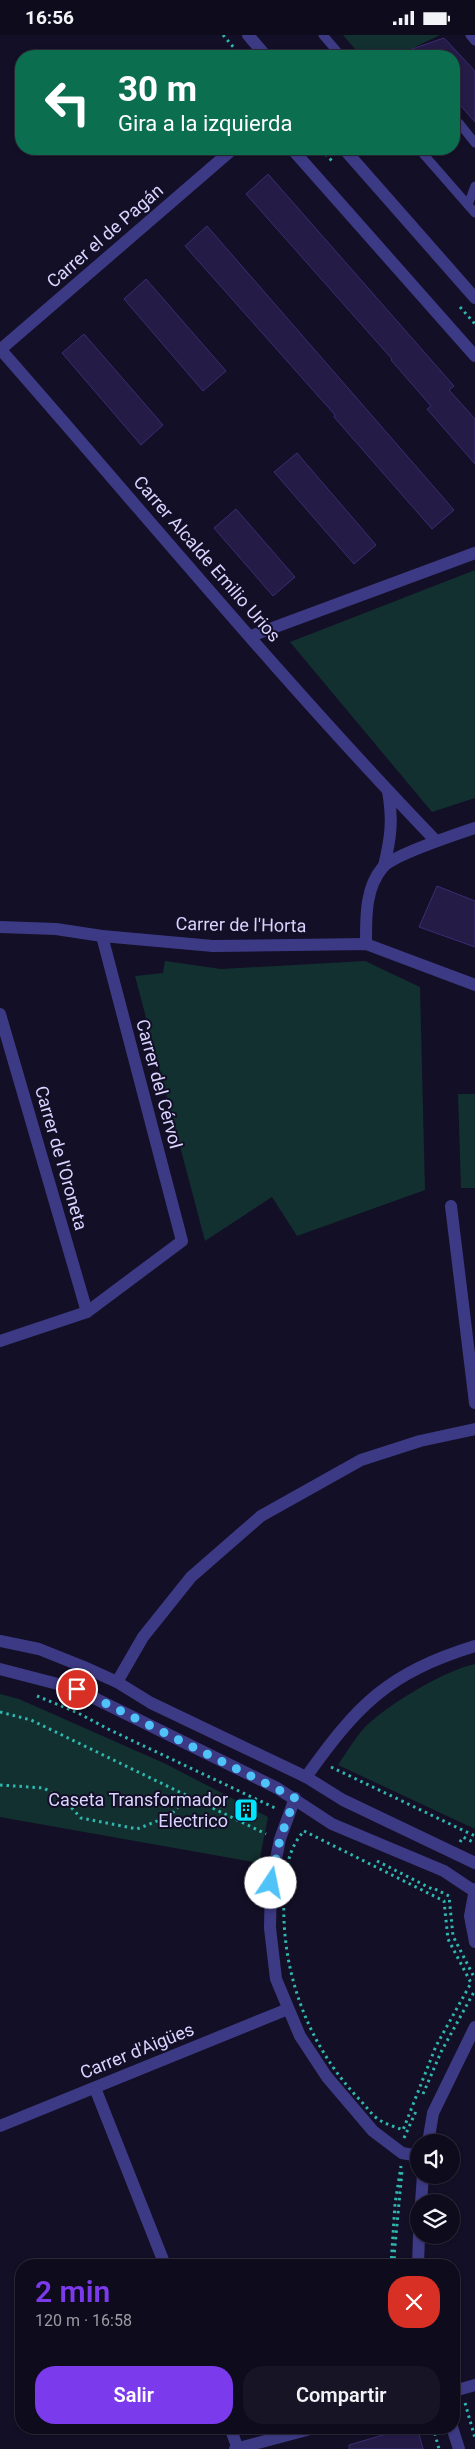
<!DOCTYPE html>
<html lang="es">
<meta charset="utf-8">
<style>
body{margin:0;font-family:Roboto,sans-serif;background:#171425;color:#f1f3f6;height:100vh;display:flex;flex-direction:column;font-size:19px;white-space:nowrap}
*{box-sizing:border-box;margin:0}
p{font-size:16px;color:#9b9ba3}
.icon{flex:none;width:28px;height:28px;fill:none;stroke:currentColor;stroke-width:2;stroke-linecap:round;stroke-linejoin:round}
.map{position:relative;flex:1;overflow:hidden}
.drawer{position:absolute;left:15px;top:2224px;width:445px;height:175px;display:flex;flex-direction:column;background:#0e0b1c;border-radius:20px;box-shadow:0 1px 4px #0004,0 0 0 1px #2e2b3b}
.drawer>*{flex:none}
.guide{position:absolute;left:15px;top:15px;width:445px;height:105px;border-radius:20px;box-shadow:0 1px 4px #0004,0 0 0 1px #2e2b3b;background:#0b6e4f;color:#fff;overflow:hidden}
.fabs{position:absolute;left:410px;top:2099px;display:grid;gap:10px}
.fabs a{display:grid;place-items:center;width:50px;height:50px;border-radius:50%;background:#0e0b1c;box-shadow:0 1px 4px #0004,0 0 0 1px #2e2b3b;font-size:25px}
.pin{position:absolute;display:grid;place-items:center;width:42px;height:42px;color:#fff;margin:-21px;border:2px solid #fff;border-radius:50%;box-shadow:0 1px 5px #0007}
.me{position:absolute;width:55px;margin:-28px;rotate:11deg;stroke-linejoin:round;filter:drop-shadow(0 0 4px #0008)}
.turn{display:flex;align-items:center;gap:18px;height:105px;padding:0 20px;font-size:22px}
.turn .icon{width:65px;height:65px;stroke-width:2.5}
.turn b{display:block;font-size:35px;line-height:42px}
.round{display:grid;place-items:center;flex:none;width:52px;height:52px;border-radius:20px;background:#171425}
.summary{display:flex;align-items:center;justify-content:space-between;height:85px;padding:0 20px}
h1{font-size:30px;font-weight:600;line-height:38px;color:#7c3aed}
.primary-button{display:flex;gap:10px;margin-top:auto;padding:10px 20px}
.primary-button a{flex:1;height:58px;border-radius:20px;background:#7c3aed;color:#fff;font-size:20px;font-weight:600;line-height:58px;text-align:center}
.primary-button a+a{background:#171425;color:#f1f3f6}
.status{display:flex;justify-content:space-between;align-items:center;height:35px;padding:0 25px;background:#0e0b1c;direction:ltr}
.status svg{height:14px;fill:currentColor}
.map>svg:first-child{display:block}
.green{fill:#12302f}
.building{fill:#241b47;stroke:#3b2d73}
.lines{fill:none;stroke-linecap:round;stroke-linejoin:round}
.path{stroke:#2fb8b0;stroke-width:3;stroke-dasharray:2.5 4;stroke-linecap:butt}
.lane{stroke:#3d3a85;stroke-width:9}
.street{stroke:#3d3a85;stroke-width:12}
.route{stroke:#4fc3f7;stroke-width:9;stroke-dasharray:0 16.2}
.labels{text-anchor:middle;stroke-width:4;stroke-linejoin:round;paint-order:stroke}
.street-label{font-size:18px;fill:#d9d4ff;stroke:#130f26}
.poi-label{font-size:18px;fill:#d9d4ff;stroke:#130f26;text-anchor:end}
</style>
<div class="status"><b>16:56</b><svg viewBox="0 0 49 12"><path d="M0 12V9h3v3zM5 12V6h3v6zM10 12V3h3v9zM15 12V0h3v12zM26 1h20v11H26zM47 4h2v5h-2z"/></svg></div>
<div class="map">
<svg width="475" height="2414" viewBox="0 0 475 2414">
<rect width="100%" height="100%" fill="#130f26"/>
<g class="green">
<polygon points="343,0 440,0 411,14 417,21 361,21"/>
<polygon points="475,535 475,763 432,777 290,607"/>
<polygon points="165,926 221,934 365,926 420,952 425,1155 297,1201 272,1162 205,1206 135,941 163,938"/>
<polygon points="458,1059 475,1059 475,1153 461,1153"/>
<path d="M475 1629V1794L338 1730C346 1718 355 1703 365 1692 387 1670 445 1635 475 1629Z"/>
<polygon points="0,1659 19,1664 166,1729 268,1782 259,1828 0,1782"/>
</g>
<g class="building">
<polygon points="444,3 475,36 475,87 454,63 454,21 398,21 397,19"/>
<polygon points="268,139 454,351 449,355 475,384 475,429 427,374 431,371 391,325 392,324 246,159"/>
<polygon points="207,191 454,475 432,494 334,382 335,380 185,211"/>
<polygon points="146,244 226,336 203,356 124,264"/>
<polygon points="84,299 163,390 141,410 62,318"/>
<polygon points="297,418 376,510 354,529 274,437"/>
<polygon points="236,474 295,542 273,561 214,493"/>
<polygon points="437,851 475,866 475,912 419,892"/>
<polygon points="410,2392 417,2392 423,2414 349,2414 349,2410"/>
</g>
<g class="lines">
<g class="path">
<polyline points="223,0 241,21"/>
<polyline points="321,114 332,126"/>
<polyline points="460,272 475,289"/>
<polyline points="37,1661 78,1678 110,1695 275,1773"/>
<polyline points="0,1677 31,1685 266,1799"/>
<polyline points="331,1732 475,1801"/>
<polyline points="0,1750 44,1753 67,1768 81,1783 137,1794 170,1781 186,1762"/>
<path d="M304 1796 444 1866 448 1904 471 1948 436 2011 403 2095C396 2092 388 2090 381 2086 373 2082 366 2071 360 2065 308 2011 281 1937 284 1863 285 1838 287 1815 304 1796Z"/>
<polyline points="460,1807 463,1802 475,1808"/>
<polyline points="377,1826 434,1855"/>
<polyline points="435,1854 449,1861 453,1901 475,1944"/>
<polyline points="423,2059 441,2017 475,1955"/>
<polyline points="404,2103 417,2074"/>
<polyline points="391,2230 395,2169 401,2131"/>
<polyline points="396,2230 394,2221 402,2136"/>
<polyline points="465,2368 475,2403"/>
<polyline points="433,2392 439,2414"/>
</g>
<g class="lane">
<polyline points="323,0 341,21"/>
<polyline points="470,0 475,6"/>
<polyline points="454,89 459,88 475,108"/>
<polyline points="419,114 475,178"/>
<polyline points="468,170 475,151"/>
</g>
<g class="street">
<polyline points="248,0 266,21"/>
<polyline points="292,114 475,321"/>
<polyline points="344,114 475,263"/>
<polyline points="0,315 233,114"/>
<path d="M1 315C145 479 284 648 436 806"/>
<polyline points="251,601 475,518"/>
<path d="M384 831C391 802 393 785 388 756"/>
<polyline points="0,892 56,894 102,901 213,911 366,909 475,950"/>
<path d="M366 909C366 882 365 853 383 832 394 820 457 799 475 793"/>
<polyline points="0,979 87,1277"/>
<polyline points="451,1171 475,1368"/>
<polyline points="0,1306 87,1277 182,1206 102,901"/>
<polyline points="0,1606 39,1614 84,1632 117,1647 151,1668 306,1742 343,1765 475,1828"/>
<polyline points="0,1634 77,1654 88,1660 277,1753 332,1789 444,1836 474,1856"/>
<polyline points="117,1647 143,1602 191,1542 261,1481 361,1425 420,1406 475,1394"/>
<path d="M306 1742C358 1669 388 1638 475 1611"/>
<polyline points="295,1763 280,1804 271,1848 270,1893 276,1944 300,2001 327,2042 373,2096 402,2118 419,2121"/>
<polyline points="475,1854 470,1881 475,1907"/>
<polyline points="95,2053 165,2230"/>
<polyline points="0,2091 288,1974"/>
<polyline points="428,2108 433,2078 475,1992"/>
<polyline points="421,2168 423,2140"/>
<polyline points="418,2230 419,2200"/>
<polyline points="454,2356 475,2350"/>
<polyline points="230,2392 238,2414"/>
<polyline points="452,2392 459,2414"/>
<polyline points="235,2414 318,2392"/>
</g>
</g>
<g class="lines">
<polyline class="route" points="77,1654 295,1763 280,1804 271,1848"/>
</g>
<defs>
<g id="building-square" transform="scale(1.25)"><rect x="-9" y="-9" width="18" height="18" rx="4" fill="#00e5ff" stroke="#130f26"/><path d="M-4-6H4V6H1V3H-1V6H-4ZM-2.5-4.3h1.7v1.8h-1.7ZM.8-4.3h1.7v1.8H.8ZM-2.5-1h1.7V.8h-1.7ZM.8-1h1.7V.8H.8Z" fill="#111"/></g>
</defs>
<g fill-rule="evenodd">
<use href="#building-square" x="246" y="1775"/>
</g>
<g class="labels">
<g class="street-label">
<text transform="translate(105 201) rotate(-41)" y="6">Carrer el de Pagán</text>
<text transform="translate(207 524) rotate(49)" y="6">Carrer Alcalde Emilio Urios</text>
<text transform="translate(241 890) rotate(1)" y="6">Carrer de l'Horta</text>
<text transform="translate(159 1049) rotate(75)" y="6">Carrer del Cérvol</text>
<text transform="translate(61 1123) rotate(74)" y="6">Carrer de l'Oroneta</text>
<text transform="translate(137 2016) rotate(-22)" y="6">Carrer d'Aigües</text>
</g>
<g class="poi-label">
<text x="228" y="1771">Caseta Transformador<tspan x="228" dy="21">Electrico</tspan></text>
</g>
</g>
</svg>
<div class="fabs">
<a><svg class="icon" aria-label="sound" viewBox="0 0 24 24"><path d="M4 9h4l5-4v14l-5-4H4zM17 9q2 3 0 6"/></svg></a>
<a><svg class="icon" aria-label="layers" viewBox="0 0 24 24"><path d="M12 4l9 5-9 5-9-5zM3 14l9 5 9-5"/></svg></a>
</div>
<div class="pin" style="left:77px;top:1654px;background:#d93025"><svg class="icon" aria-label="arrive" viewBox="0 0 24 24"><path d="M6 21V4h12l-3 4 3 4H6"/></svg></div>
<svg class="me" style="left:271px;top:1848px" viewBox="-20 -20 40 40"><circle r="19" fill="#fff"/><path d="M0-13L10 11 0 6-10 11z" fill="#4fc3f7"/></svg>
<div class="guide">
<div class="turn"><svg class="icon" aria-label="left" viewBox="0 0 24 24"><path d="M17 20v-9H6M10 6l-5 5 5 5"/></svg><div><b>30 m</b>Gira a la izquierda</div></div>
</div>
<section class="drawer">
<div class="summary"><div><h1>2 min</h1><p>120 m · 16:58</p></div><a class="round" style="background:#d93025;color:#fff"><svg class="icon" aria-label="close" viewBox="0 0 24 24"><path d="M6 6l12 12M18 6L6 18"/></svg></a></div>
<div class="primary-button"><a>Salir</a><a>Compartir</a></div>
</section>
</div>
